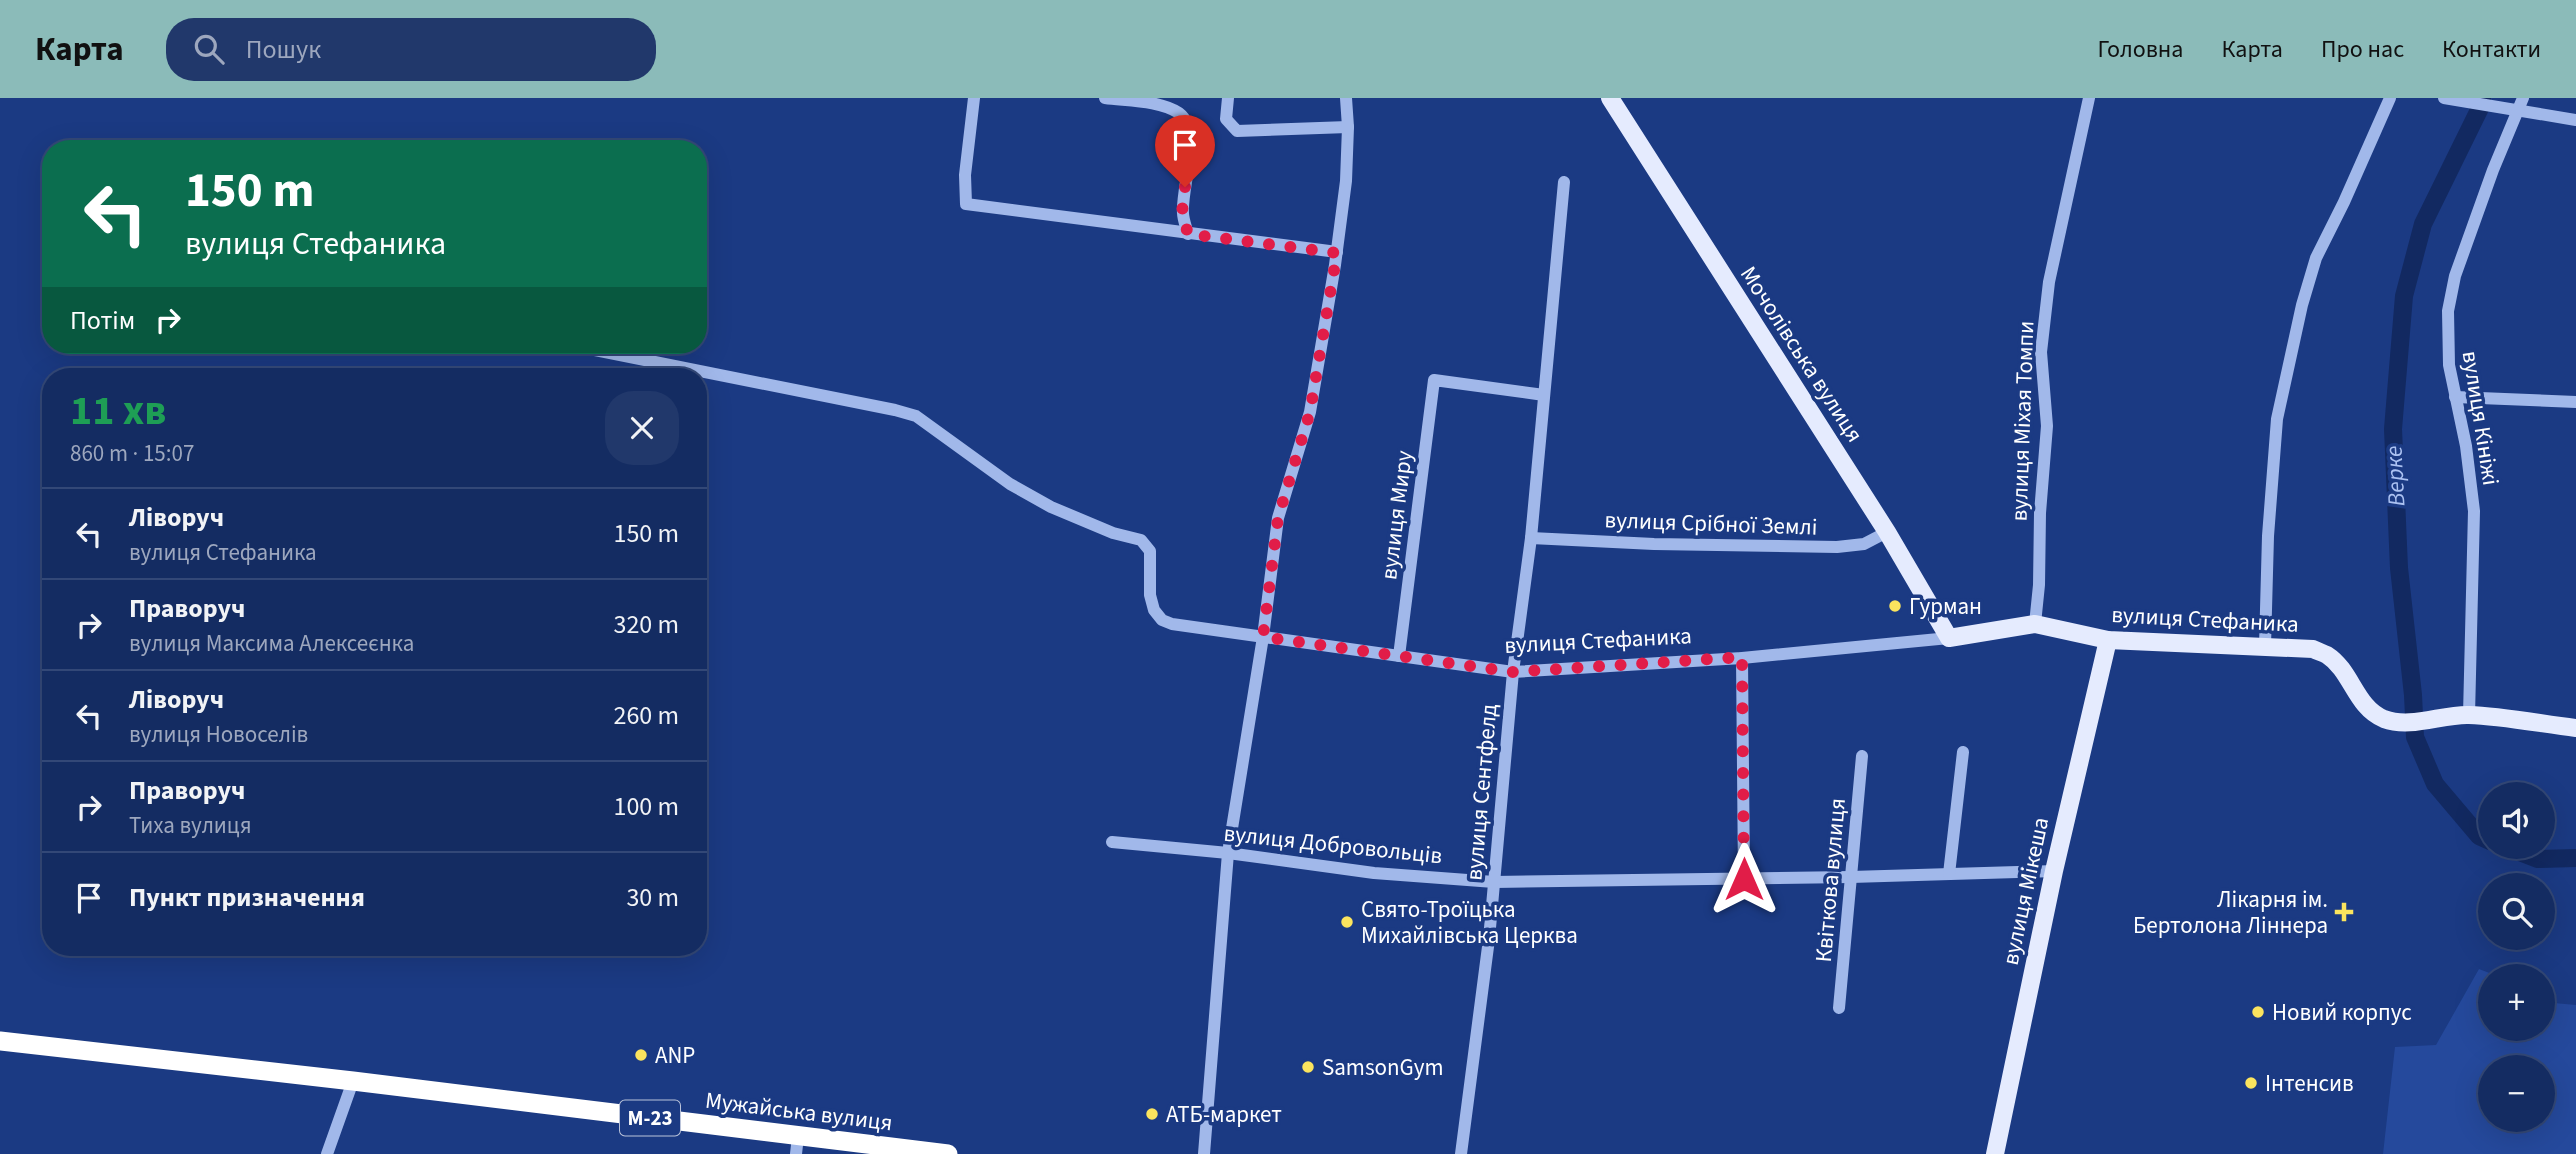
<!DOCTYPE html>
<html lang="uk">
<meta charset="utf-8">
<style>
body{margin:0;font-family:"Source Sans 3",sans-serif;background:#21386b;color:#f1f3f6;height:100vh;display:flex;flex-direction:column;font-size:26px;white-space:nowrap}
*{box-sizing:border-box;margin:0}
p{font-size:23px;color:#9da7be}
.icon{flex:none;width:38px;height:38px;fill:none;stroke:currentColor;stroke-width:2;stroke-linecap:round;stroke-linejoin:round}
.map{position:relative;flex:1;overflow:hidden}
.drawer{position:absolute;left:42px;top:270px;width:665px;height:588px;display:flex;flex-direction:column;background:#142c62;border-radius:28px;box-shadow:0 7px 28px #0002,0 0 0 2px #334877}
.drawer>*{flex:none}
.banner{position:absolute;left:42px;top:42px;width:665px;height:214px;border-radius:28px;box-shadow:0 7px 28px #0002,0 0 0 2px #334877;background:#0b6e4f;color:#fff;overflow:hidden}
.fabs{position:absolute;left:2478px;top:684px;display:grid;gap:14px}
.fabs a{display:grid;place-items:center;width:77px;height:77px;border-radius:50%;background:#142c62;box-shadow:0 7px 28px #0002,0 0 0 2px #334877;font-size:35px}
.pin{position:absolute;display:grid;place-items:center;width:60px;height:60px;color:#fff;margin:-72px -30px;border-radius:50% 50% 50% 0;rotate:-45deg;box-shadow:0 0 7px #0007}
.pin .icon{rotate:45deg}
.me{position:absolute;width:77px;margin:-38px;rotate:0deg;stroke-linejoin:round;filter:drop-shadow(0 0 5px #0008)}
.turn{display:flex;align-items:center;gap:24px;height:147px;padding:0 28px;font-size:32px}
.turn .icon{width:91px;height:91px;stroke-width:2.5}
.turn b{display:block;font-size:49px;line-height:60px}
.then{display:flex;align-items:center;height:66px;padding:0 28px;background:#0003;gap:14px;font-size:26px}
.round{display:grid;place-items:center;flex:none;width:74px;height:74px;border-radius:28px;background:#21386b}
.overview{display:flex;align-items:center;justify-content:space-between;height:119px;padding:0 28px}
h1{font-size:42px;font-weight:700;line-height:52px;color:#1e9e55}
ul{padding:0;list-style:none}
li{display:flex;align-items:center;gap:21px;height:91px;padding:0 28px;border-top:2px solid #334877}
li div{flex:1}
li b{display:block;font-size:26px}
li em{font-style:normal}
header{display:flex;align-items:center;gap:42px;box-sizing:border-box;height:98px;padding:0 35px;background:#8bbbb9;color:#111}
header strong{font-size:33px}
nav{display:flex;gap:38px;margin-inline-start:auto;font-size:24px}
.search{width:490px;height:63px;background:#21386b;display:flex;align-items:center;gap:18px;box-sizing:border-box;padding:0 24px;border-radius:28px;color:#9da7be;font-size:26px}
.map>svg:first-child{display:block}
.green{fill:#25499c;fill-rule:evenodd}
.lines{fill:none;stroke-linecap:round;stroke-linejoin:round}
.river{stroke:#122961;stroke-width:18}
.minor{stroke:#a1b8ea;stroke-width:12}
.major{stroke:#e5ebfe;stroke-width:18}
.highway{stroke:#fff;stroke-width:19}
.route{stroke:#e11d48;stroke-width:12;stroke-dasharray:0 21.6}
.poi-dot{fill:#fbe45e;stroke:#1b3a83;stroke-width:2.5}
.labels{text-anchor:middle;stroke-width:7;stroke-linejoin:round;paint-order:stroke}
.shield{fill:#1b3a83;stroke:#bbc4da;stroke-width:2}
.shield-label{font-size:21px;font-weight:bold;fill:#fff}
.street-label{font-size:23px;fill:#fff;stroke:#1b3a83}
.poi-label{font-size:23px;fill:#fff;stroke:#1b3a83;text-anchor:start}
.water-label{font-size:24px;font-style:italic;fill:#acc2f2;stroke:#1b3a83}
</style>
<header>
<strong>Карта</strong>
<div class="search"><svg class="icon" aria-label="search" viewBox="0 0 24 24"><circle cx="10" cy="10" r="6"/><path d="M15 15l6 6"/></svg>Пошук</div>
<nav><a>Головна</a><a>Карта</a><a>Про нас</a><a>Контакти</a></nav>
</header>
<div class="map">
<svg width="2576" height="1056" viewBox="0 0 2576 1056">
<rect width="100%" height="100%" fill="#1b3a83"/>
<path class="green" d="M2479 871 2492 876 2490 878V931H2543V904L2576 907V1056H2383L2395 949 2436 947ZM2490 970H2543V1022H2490Z"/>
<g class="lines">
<g class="river">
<polyline points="2482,0 2480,10 2423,126 2404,198 2393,331 2399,470 2413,597 2415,639 2435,686 2479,738 2490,743"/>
<polyline points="2507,749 2538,761 2576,760"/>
</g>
<g class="minor">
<polyline points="974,0 965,77 966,106 1337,154"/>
<path d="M1105 0C1127 3 1159 2 1179 15 1203 33 1181 89 1183 115 1183 121 1186 129 1188 136"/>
<polyline points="1228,0 1226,21 1237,33 1348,29"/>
<polyline points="2444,0 2576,22"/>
<polyline points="570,247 895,312 916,318 1010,386 1051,409 1113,435 1141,442 1150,453 1150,497 1154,512 1162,522 1172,526 1513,574 1742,560 1949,540"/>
<polyline points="2455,299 2576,304"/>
<polyline points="1531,440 1654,446 1837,449 1864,446 1887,434"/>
<polyline points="2035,526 2039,487 2040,415 2047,328 2041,254 2049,184 2089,0"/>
<polyline points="2265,548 2268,438 2277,321 2302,207 2316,160 2344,104 2390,0"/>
<polyline points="1399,558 1434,282 1544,297"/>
<polyline points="1742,560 1744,781"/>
<polyline points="2469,617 2474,413 2466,348 2449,267 2448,213 2455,178 2493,72 2523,0"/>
<polyline points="1112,744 1228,755 1374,775 1494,784 1851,779 2054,773"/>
<polyline points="1949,776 1963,654"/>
<polyline points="1839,910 1862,658"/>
<polyline points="327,1056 353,983"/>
<polyline points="796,1056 798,1038"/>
<polyline points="1204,1056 1228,755 1263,539 1278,420 1310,314 1335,167 1346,83 1348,29 1346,0"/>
<polyline points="1461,1056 1489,841 1513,574 1531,440 1564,84"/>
</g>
<g class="major">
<path d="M1610 0 1887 434 1949 540 2035 526 2108 542 2313 551C2317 553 2323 555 2327 557 2352 573 2355 609 2384 621 2411 631 2442 616 2469 617 2502 618 2542 626 2576 630"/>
<polyline points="1995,1056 2054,773 2108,542"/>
</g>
<polyline class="highway" points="0,943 353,983 948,1056"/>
</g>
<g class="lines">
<polyline class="route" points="1185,89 1182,114 1188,136 1337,155 1310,314 1278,420 1263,539 1513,574 1742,559 1744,781"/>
</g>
<g class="poi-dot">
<circle cx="1895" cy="508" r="7"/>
<path d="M2340.5 803.5h7v7h7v7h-7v7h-7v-7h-7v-7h7z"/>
<circle cx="1347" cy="824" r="7"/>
<circle cx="2258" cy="914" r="7"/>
<circle cx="641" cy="957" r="7"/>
<circle cx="1308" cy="969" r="7"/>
<circle cx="2251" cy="985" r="7"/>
<circle cx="1152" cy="1016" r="7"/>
</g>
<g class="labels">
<rect class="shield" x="620" y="1002.5" width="60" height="35" rx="5"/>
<g class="shield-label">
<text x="650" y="1027">М-23</text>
</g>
<g class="street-label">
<text transform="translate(1802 256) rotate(57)" y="8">Мочолівська вулиця</text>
<text transform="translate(2481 320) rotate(81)" y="8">вулиця Кініжі</text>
<text transform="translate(2022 323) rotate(-88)" y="8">вулиця Міхая Томпи</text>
<text transform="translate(1396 417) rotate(-83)" y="8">вулиця Миру</text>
<text transform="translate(1711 425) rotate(2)" y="8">вулиця Срібної Землі</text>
<text transform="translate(2205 521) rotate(3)" y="8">вулиця Стефаника</text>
<text transform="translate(1598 542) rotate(-3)" y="8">вулиця Стефаника</text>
<text transform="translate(1481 694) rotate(-85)" y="8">вулиця Сентфелд</text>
<text transform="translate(1333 746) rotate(6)" y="8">вулиця Добровольців</text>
<text transform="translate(1830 782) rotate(-85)" y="8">Квіткова вулиця</text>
<text transform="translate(2025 793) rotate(-78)" y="8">вулиця Мікеша</text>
<text transform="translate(799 1013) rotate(7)" y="8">Мужайська вулиця</text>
</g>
<g class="poi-label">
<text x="1909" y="516">Гурман</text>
<text x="2328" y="809" text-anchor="end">Лікарня ім.<tspan x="2328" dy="26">Бертолона Ліннера</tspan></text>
<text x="1361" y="819">Свято-Троїцька<tspan x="1361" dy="26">Михайлівська Церква</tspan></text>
<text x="2272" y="922">Новий корпус</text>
<text x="655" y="965">ANP</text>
<text x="1322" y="977">SamsonGym</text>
<text x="2265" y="993">Інтенсив</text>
<text x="1166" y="1024">АТБ-маркет</text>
</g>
<g class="water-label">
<text transform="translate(2395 378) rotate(-93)" y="8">Верке</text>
</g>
</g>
</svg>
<div class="fabs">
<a><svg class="icon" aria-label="sound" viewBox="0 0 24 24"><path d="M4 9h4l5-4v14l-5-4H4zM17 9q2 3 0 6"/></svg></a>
<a><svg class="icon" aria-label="search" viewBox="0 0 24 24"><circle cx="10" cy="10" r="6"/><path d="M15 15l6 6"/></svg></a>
<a>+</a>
<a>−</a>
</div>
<div class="pin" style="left:1185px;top:89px;background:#d93025"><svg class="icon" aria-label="arrive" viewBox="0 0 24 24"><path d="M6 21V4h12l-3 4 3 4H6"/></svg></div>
<svg class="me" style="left:1744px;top:781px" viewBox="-20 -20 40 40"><path d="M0-17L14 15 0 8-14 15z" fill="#e11d48" stroke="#fff" stroke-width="4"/></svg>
<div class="banner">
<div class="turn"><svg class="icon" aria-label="left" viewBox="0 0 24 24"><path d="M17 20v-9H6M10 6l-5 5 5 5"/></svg><div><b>150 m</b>вулиця Стефаника</div></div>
<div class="then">Потім<svg class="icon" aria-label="right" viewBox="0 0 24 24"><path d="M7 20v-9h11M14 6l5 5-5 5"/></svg></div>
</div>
<section class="drawer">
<div class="overview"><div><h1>11 хв</h1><p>860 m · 15:07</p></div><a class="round"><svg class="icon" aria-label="close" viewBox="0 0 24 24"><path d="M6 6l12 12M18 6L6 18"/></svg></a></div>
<ul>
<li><svg class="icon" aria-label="left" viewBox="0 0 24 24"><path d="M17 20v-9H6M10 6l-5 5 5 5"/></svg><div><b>Ліворуч</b><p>вулиця Стефаника</p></div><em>150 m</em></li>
<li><svg class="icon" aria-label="right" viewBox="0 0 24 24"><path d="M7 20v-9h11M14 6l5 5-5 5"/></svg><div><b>Праворуч</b><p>вулиця Максима Алексеєнка</p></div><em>320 m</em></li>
<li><svg class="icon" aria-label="left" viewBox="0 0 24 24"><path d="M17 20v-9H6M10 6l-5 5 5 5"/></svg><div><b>Ліворуч</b><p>вулиця Новоселів</p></div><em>260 m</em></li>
<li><svg class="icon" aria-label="right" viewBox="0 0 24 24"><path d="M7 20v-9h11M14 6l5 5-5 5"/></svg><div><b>Праворуч</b><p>Тиха вулиця</p></div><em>100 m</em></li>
<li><svg class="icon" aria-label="arrive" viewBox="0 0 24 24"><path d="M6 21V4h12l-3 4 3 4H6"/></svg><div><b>Пункт призначення</b></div><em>30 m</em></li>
</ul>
</section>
</div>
